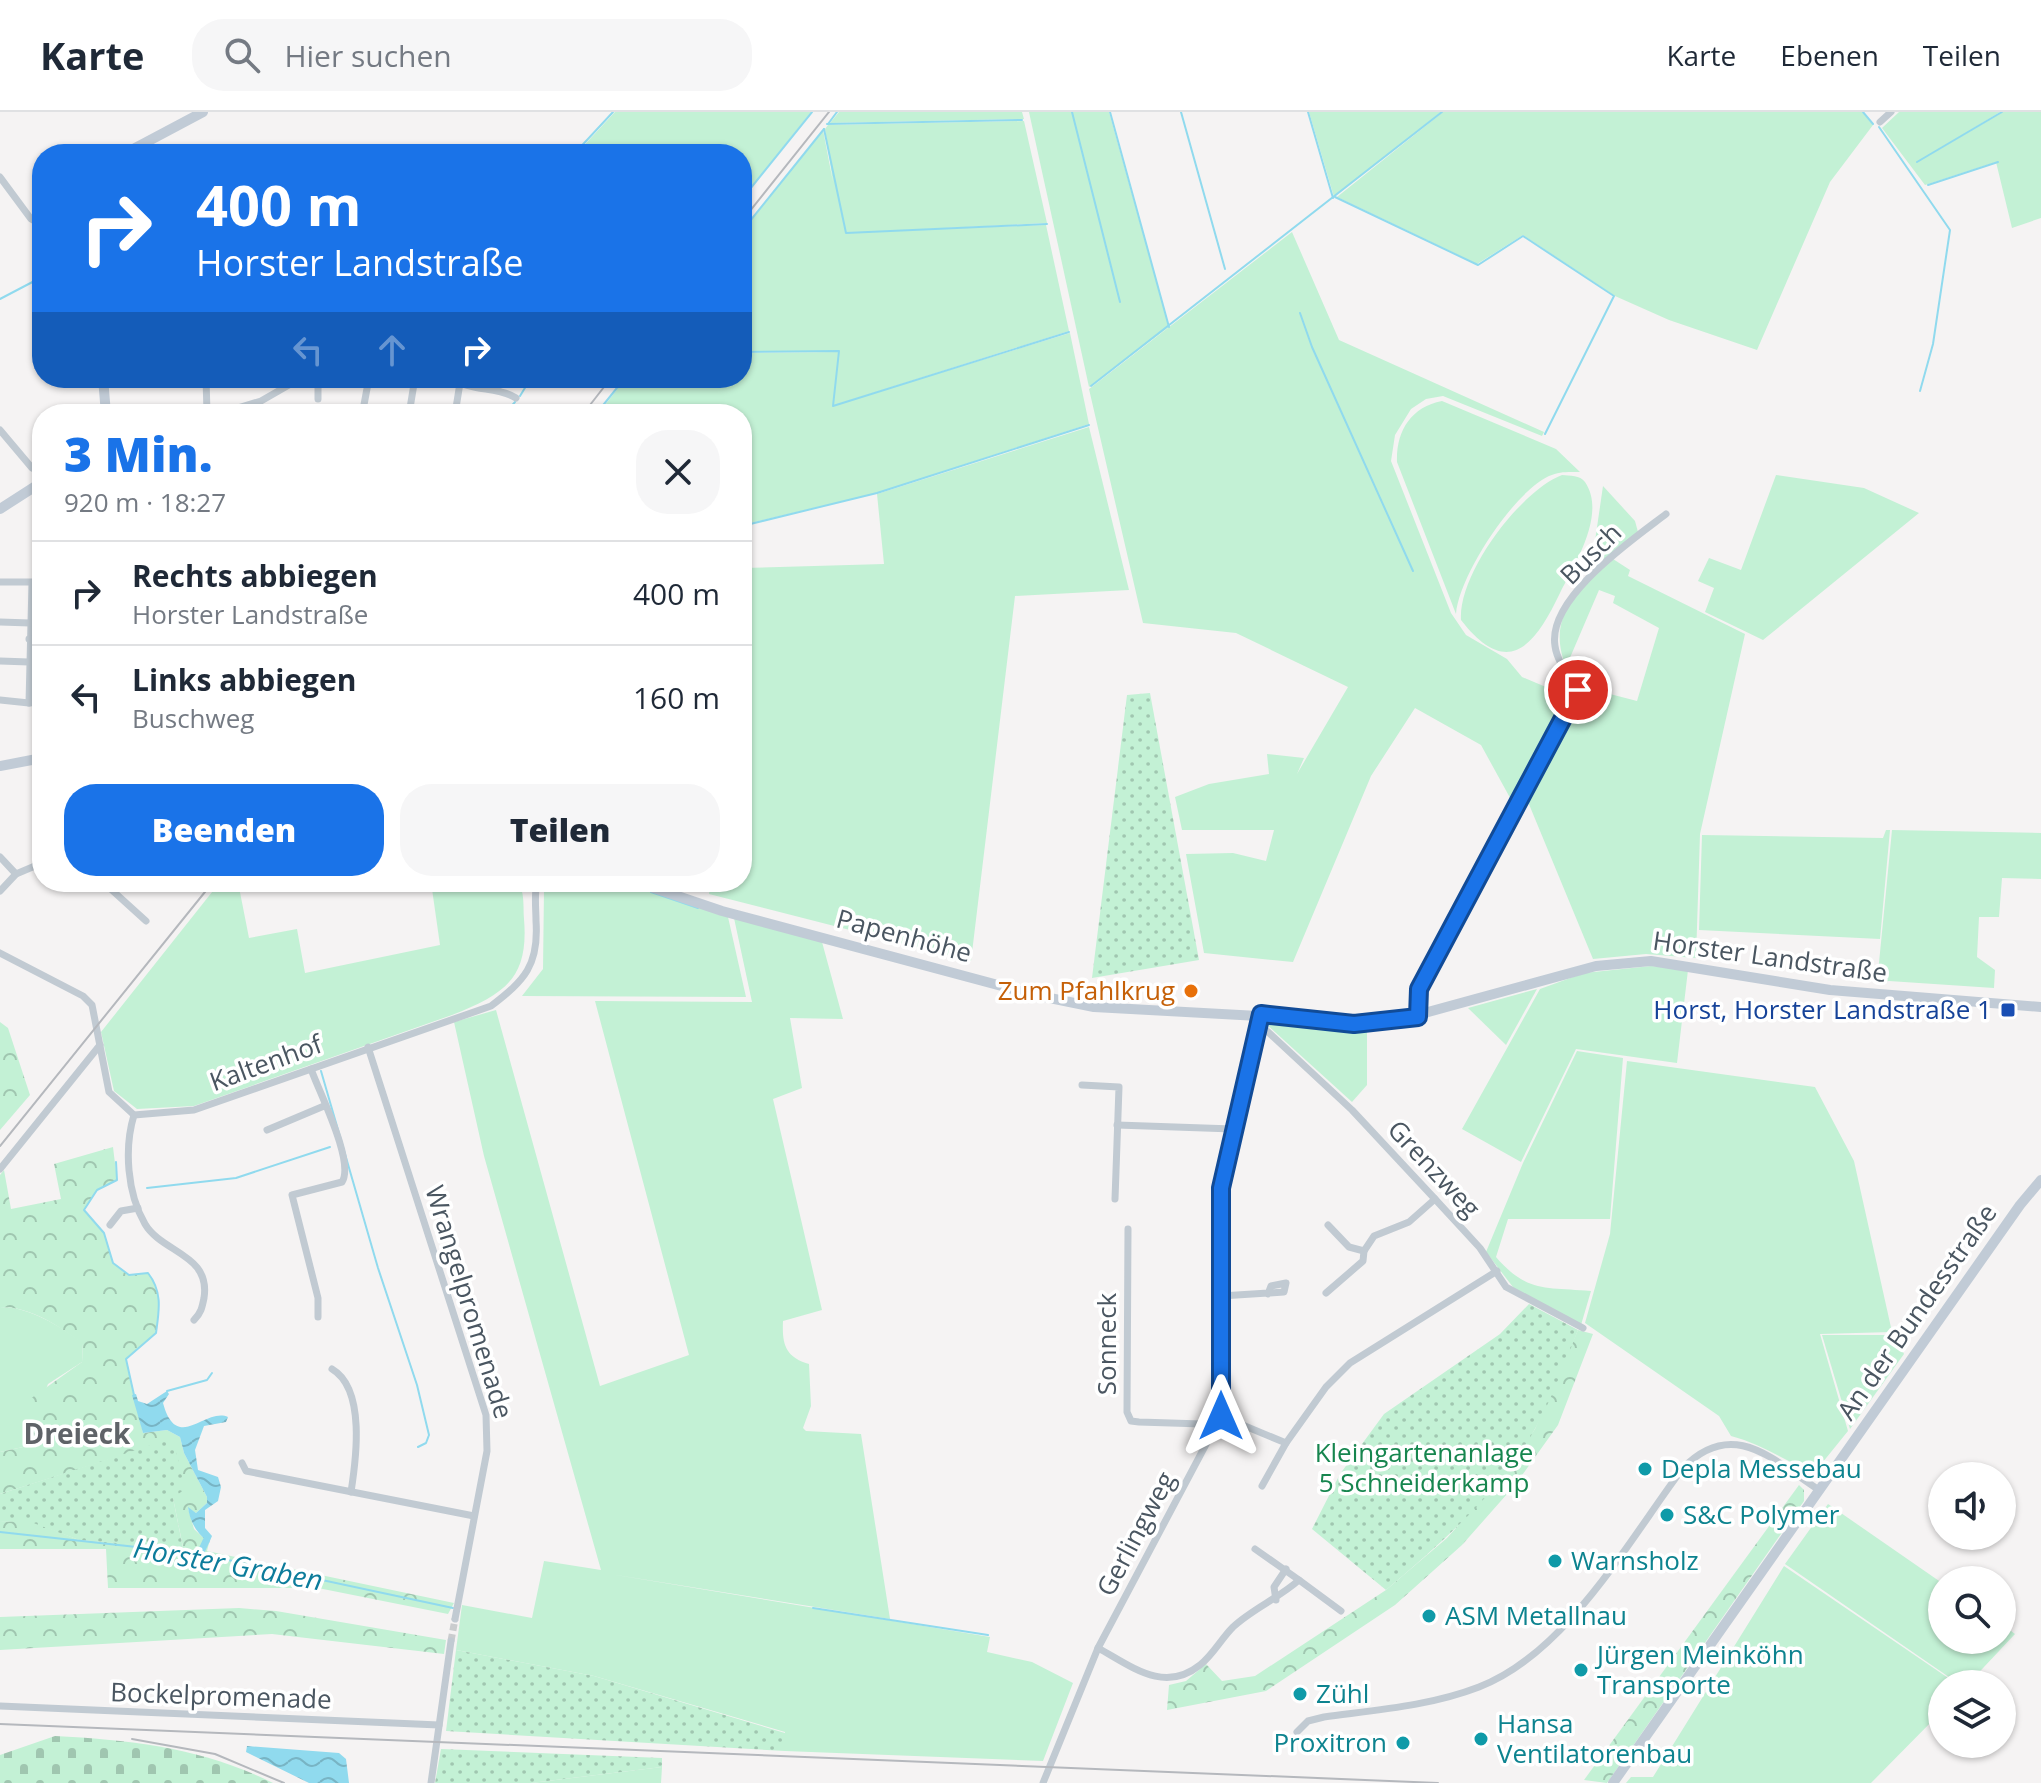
<!DOCTYPE html>
<html lang="de">
<meta charset="utf-8">
<style>
body{margin:0;font-family:"Open Sans",sans-serif;background:#f6f6f7;color:#1f2937;height:100vh;display:flex;flex-direction:column;font-size:30px;white-space:nowrap}
*{box-sizing:border-box;margin:0}
p{font-size:26px;color:#747a83}
.icon{flex:none;width:44px;height:44px;fill:none;stroke:currentColor;stroke-width:2;stroke-linecap:round;stroke-linejoin:round}
.map{position:relative;flex:1;overflow:hidden}
.drawer{position:absolute;left:32px;top:292px;width:720px;height:488px;display:flex;flex-direction:column;background:#fff;border-radius:32px;box-shadow:0 2px 6px #0004}
.drawer>*{flex:none}
.guide{position:absolute;left:32px;top:32px;width:720px;height:244px;border-radius:32px;box-shadow:0 2px 6px #0004;background:#1a73e8;color:#fff;overflow:hidden}
.tools{position:absolute;left:1928px;top:1350px;display:grid;gap:16px}
.tools a{display:grid;place-items:center;width:88px;height:88px;border-radius:50%;background:#fff;box-shadow:0 2px 6px #0004;font-size:40px}
.pin{position:absolute;display:grid;place-items:center;width:68px;height:68px;color:#fff;margin:-34px;border:4px solid #fff;border-radius:50%;box-shadow:0 2px 8px #0007}
.me{position:absolute;width:88px;margin:-44px;rotate:0deg;stroke-linejoin:round;filter:drop-shadow(0 0 6px #0008)}
.turn{display:flex;align-items:center;gap:28px;height:168px;padding:0 32px;font-size:36px}
.turn .icon{width:104px;height:104px;stroke-width:2.5}
.turn b{display:block;font-size:56px;line-height:68px}
.lanes{display:flex;align-items:center;height:76px;padding:0 32px;background:#0003;justify-content:center;gap:40px;direction:ltr}
.lanes .off{opacity:.35}
.round{display:grid;place-items:center;flex:none;width:84px;height:84px;border-radius:32px;background:#f6f6f7}
.overview{display:flex;align-items:center;justify-content:space-between;height:136px;padding:0 32px}
h1{font-size:48px;font-weight:800;line-height:60px;color:#1a73e8}
.button{display:flex;gap:16px;margin-top:auto;padding:16px 32px}
.button a{flex:1;height:92px;border-radius:32px;background:#1a73e8;color:#fff;font-size:32px;font-weight:800;line-height:92px;text-align:center}
.button a+a{background:#f6f6f7;color:#1f2937}
ul{padding:0;list-style:none}
li{display:flex;align-items:center;gap:24px;height:104px;padding:0 32px;border-top:2px solid #e0e1e3}
li div{flex:1}
li b{display:block;font-size:30px}
li em{font-style:normal}
header{display:flex;align-items:center;gap:48px;box-sizing:border-box;height:112px;padding:0 40px;background:#fff;border-bottom:2px solid #e0e1e3}
header strong{font-size:38px}
nav{display:flex;gap:44px;margin-inline-start:auto;font-size:28px}
.search{width:560px;height:72px;background:#f6f6f7;display:flex;align-items:center;gap:20px;box-sizing:border-box;padding:0 28px;border-radius:32px;color:#747a83;font-size:30px}
.map>svg:first-child{display:block}
.green{fill:#c3f1d5}
.forest{fill:url(#forest-crowns)}
.cemetery{fill:url(#cemetery-stones)}
.garden{fill:url(#garden-dots)}
.water{fill:url(#water-waves)}
.lines{fill:none;stroke-linecap:round;stroke-linejoin:round}
.stream{stroke:#90daee;stroke-width:2}
.canal{stroke:#90daee;stroke-width:7}
.street-tunnel{stroke:#caccce;stroke-width:7;stroke-dasharray:7 3.5;stroke-linecap:butt}
.street{stroke:#c1cad2;stroke-width:7}
.secondary{stroke:#c1cbd6;stroke-width:10}
.rail{stroke:#b5b8bd;stroke-width:2}
.route-casing{stroke:#114b97;stroke-width:20}
.route{stroke:#1a73e8;stroke-width:14}
.food-dot{fill:#e8710a;stroke:#fff;stroke-width:3}
.transit-dot{fill:#1a4fb4;stroke:#fff;stroke-width:3}
.culture-dot{fill:#0f9aa8;stroke:#fff;stroke-width:3}
.labels{text-anchor:middle;stroke-width:7;stroke-linejoin:round;paint-order:stroke}
.street-label{font-size:26px;fill:#4a5661;stroke:#fff}
.food-label{font-size:26px;fill:#c56008;stroke:#fff;text-anchor:end}
.transit-label{font-size:26px;fill:#164399;stroke:#fff;text-anchor:end}
.park-label{font-size:26px;fill:#17864f;stroke:#fff}
.culture-label{font-size:26px;fill:#0d838f;stroke:#fff;text-anchor:start}
.neighbourhood-label{font-size:28px;font-weight:bold;fill:#5f6368;stroke:#fff}
.water-label{font-size:28px;font-style:italic;fill:#0c7c9b;stroke:#fff}
</style>
<header>
<strong>Karte</strong>
<div class="search"><svg class="icon" aria-label="search" viewBox="0 0 24 24"><circle cx="10" cy="10" r="6"/><path d="M15 15l6 6"/></svg>Hier suchen</div>
<nav><a>Karte</a><a>Ebenen</a><a>Teilen</a></nav>
</header>
<div class="map">
<svg width="2041" height="1671" viewBox="0 0 2041 1671">
<defs>
<pattern id="forest-crowns" width="20" height="18" patternUnits="userSpaceOnUse" patternTransform="scale(2)"><rect width="20" height="18" fill="#c3f1d5"/><path d="M2 6a3 3 0 1 1 6 0M12 15a3 3 0 1 1 6 0" fill="none" stroke="#a0c6b0"/></pattern>
<pattern id="cemetery-stones" width="16" height="16" patternUnits="userSpaceOnUse" patternTransform="scale(2)"><rect width="16" height="16" fill="#c3f1d5"/><path d="M2 7V4a2 2 0 0 1 4 0v3zM10 15v-3a2 2 0 0 1 4 0v3z" fill="#a0c6b0"/></pattern>
<pattern id="garden-dots" width="8" height="8" patternUnits="userSpaceOnUse" patternTransform="scale(2)"><rect width="8" height="8" fill="#c3f1d5"/><path d="M2 2h.1M6 6h.1" fill="none" stroke="#a0c6b0" stroke-width="1.8" stroke-linecap="round"/></pattern>
<pattern id="water-waves" width="16" height="10" patternUnits="userSpaceOnUse" patternTransform="scale(2)"><rect width="16" height="10" fill="#90daee"/><path d="M0 5q4-4 8 0t8 0" fill="none" stroke="#78b4c4"/></pattern>
</defs>
<rect width="100%" height="100%" fill="#f5f3f3"/>
<g class="green">
<polygon points="615,0 811,0 742,87 742,42 576,42"/>
<polygon points="839,0 1022,0 1024,7 830,11"/>
<polygon points="1029,0 1109,0 1169,215 1089,275"/>
<polygon points="1309,0 1441,0 1334,85"/>
<polygon points="1443,0 1862,0 1873,13 1830,70 1757,238 1669,208 1615,184 1523,123 1477,152 1337,85"/>
<polygon points="1899,0 2000,0 1921,48 2003,0 2041,0 2041,106 2012,116 1996,50 1925,73 1882,16"/>
<polygon points="1024,9 1047,111 884,119 1046,113 1069,219 838,292 1070,221 1089,312 877,381 742,413 742,302 598,302 626,266 742,266 742,241 839,240 742,240 742,120 823,18 833,70 825,17 828,13"/>
<polygon points="1292,120 1339,228 1544,320 1542,324 1443,284 1426,287 1411,297 1395,323 1391,349 1451,501 1466,523 1507,547 1522,565 1553,578 1574,581 1514,693 1481,633 1415,596 1371,664 1293,850 1204,841 1186,742 1233,741 1266,749 1274,718 1182,718 1175,685 1209,672 1269,662 1267,642 1304,646 1297,662 1348,575 1236,521 1143,511 1089,277"/>
<path d="M1442 289 1556 337 1580 360C1569 360 1560 359 1549 364 1514 380 1459 463 1456 502L1397 350C1396 319 1411 295 1442 289Z"/>
<polygon points="1089,315 1129,478 1015,484 971,849 709,782 711,770 742,770 742,456 884,452 877,382"/>
<path d="M1562 363C1570 364 1580 363 1585 370 1607 402 1574 453 1560 481 1536 531 1509 570 1461 508 1458 462 1520 379 1562 363Z"/>
<polygon points="1776,363 1864,376 1919,401 1763,528 1705,500 1714,476 1698,469 1709,446 1741,458"/>
<polygon points="1603,374 1635,409 1638,420 1597,453 1595,429"/>
<path d="M1613 447 1630 458 1628 464 1745 522 1700 722 1696 846 1646 842 1593 847 1526 685 1583 575 1637 589 1659 516 1613 491 1615 484 1599 478 1566 555C1546 504 1577 480 1613 447Z"/>
<polygon points="1886,718 1890,718 1880,827 1699,818 1702,723 1883,726"/>
<polygon points="1892,718 2041,721 2041,767 2002,766 1999,805 1979,805 1977,845 1995,858 1994,876 1889,869 1877,871"/>
<path d="M220 770H238L249 826 297 817 305 861 440 833 431 770H518C525 780 523 795 524 807 529 867 504 882 452 903L194 994 137 997 114 979 101 920Z"/>
<polygon points="550,770 621,770 728,805 746,885 522,884 543,857 544,778"/>
<path d="M734 806 822 830 843 907 790 906 802 976 773 987 822 1198 783 1209C782 1232 785 1245 809 1252L811 1294 803 1316 806 1319 861 1322 890 1507 610 1462 990 1525 987 1540 1032 1550 1073 1571 1043 1649 785 1639V1620L594 1564 456 1538 462 1493 532 1506 544 1449 601 1458 484 1044 454 910 496 898 600 1274 689 1243 595 889 752 890Z"/>
<polygon points="1651,854 1688,858 1677,951 1576,937 1521,1050 1462,1017 1540,877 1584,861"/>
<polygon points="1537,877 1506,933 1468,896"/>
<polygon points="1264,910 1367,916 1367,973 1352,990"/>
<path d="M1577 939 1623 946 1610 1107H1508L1496 1145C1527 1181 1546 1175 1591 1179L1581 1213 1516 1179 1486 1140 1523 1051Z"/>
<path d="M1627 949 1815 975 1854 1049 1892 1220 1820 1222 1848 1319 1814 1361C1785 1349 1762 1332 1731 1324L1719 1304 1585 1211 1610 1122Z"/>
<path d="M0 1195C31 1195 59 1214 83 1231L82 1250 48 1272 23 1335 0 1340Z"/>
<polygon points="1822,1223 1894,1223 1904,1242 1850,1317"/>
<polygon points="1828,1392 1942,1471 1942,1528 2002,1528 2002,1512 2015,1522 1968,1572 1959,1572 1785,1452"/>
<polygon points="1784,1454 1957,1572 1942,1572 1942,1599 1871,1671 1626,1671 1631,1665 1653,1665"/>
<polygon points="662,1655 661,1671 531,1671"/>
</g>
<g class="forest">
<polygon points="0,910 8,916 30,983 0,1018"/>
<path d="M113 1035 117 1068 97 1078 84 1098 104 1121 113 1151 129 1163 148 1161C163 1180 159 1199 156 1221L126 1247 143 1321 167 1318 180 1325 184 1341 207 1385V1391L196 1401 188 1396 194 1417 209 1431 207 1439 454 1491 448 1502 318 1476H108L106 1437H0V1410L28 1408 79 1428 183 1435 173 1386V1327L0 1382V1340L23 1335 16 1297 82 1250 83 1232C59 1214 32 1195 0 1195V1063L4 1058 11 1097 61 1087 54 1052Z"/>
<polygon points="1578,1218 1593,1222 1558,1313 1515,1373 1462,1433 1395,1493 1266,1579 1167,1598 1169,1573 1186,1569 1206,1552 1222,1569 1255,1564 1386,1478 1447,1426 1504,1362 1535,1317"/>
<polygon points="1799,1373 1804,1378 1804,1389 1607,1671 1584,1668"/>
<polygon points="239,1496 276,1499 446,1528 444,1542 272,1522 0,1538 0,1505"/>
</g>
<path class="cemetery" d="M55 1624C132 1628 203 1636 273 1671H0V1643Z"/>
<g class="garden">
<polygon points="1150,581 1199,848 1092,866 1127,583"/>
<path d="M1529 1192 1578 1218C1565 1251 1553 1284 1536 1315 1501 1380 1441 1431 1386 1478L1312 1417 1340 1362 1384 1302 1500 1222Z"/>
<polygon points="173,1326 185,1377 173,1386 183,1436 79,1428 28,1409 0,1410 0,1382"/>
<polygon points="456,1538 594,1564 785,1621 785,1639 446,1619"/>
<polygon points="441,1637 662,1646 662,1655 531,1671 435,1671"/>
</g>
<g class="water">
<path d="M167 1279 169 1282 163 1291C177 1342 205 1295 228 1305L226 1310 204 1314 195 1338 198 1358 218 1365 221 1375 218 1389 205 1398V1416L212 1424 209 1431C197 1421 190 1411 188 1395L196 1401 207 1391V1385L184 1341 180 1325 167 1318 143 1321 132 1283 136 1282 138 1289 147 1292Z"/>
<polygon points="247,1634 339,1641 346,1647 349,1671 309,1671 246,1640"/>
</g>
<g class="lines">
<g class="stream">
<polyline points="1072,0 1120,190"/>
<polyline points="1110,0 1169,215"/>
<polyline points="1181,0 1225,157"/>
<polyline points="1308,0 1333,86"/>
<polyline points="1863,0 1873,12"/>
<polyline points="827,12 1022,8"/>
<polyline points="828,12 837,0"/>
<polyline points="1879,15 1950,118 1933,232 1920,279"/>
<polyline points="824,17 846,121 1047,112"/>
<polyline points="574,42 613,0"/>
<polyline points="1917,50 2002,0"/>
<polyline points="1928,73 1998,50"/>
<polyline points="1335,85 1478,153 1523,124 1614,184 1545,322"/>
<polyline points="742,87 812,0"/>
<polyline points="742,119 824,17"/>
<polyline points="0,187 42,165"/>
<polyline points="1300,201 1312,235 1413,459"/>
<polyline points="742,240 839,239 833,294 1069,220"/>
<polyline points="1091,274 1442,0"/>
<polyline points="520,284 531,266"/>
<polyline points="505,302 515,290"/>
<polyline points="596,302 625,266"/>
<polyline points="742,414 877,381 1089,313"/>
<polyline points="624,770 634,774"/>
<polyline points="651,780 698,796"/>
<polyline points="321,959 378,1156 417,1273 429,1323 426,1331 418,1335"/>
<path d="M116 1050 117 1068 97 1078 84 1098 104 1121 113 1151 129 1163 148 1161C163 1180 159 1199 156 1221L126 1247 134 1283"/>
<polyline points="147,1076 236,1066 330,1035"/>
<polyline points="167,1279 207,1268 212,1261"/>
<polyline points="0,1420 200,1442 453,1496"/>
<polyline points="813,1496 988,1523"/>
</g>
<polyline class="canal" points="200,1442 206,1429"/>
<polyline class="street-tunnel" points="451,1529 455,1507"/>
<g class="street">
<polyline points="1880,10 1891,0"/>
<polyline points="0,65 31,107 42,113"/>
<polyline points="206,266 207,301"/>
<polyline points="318,266 318,287"/>
<polyline points="437,266 455,266"/>
<path d="M454 266C468 280 498 274 516 286"/>
<polyline points="107,297 133,302"/>
<polyline points="363,298 369,266"/>
<polyline points="218,302 261,289 301,266"/>
<polyline points="409,302 415,266"/>
<polyline points="455,302 460,271"/>
<polyline points="0,318 32,356"/>
<polyline points="0,470 42,470"/>
<polyline points="32,471 29,591 42,590"/>
<polyline points="0,510 30,511"/>
<polyline points="29,527 42,528"/>
<polyline points="0,549 29,550"/>
<polyline points="0,588 29,591"/>
<polyline points="0,745 16,762"/>
<polyline points="103,770 146,809"/>
<polyline points="0,779 16,762 42,751"/>
<path d="M0 841 83 884 92 893 109 980 134 1003 194 998 491 894C525 868 539 853 536 809 536 796 534 783 537 770"/>
<path d="M1418 905 1419 877 1578 578C1570 565 1557 550 1555 534 1547 486 1632 428 1666 402"/>
<polyline points="1259,917 1267,919 1352,998 1435,1087 1480,1136 1506,1175 1583,1216"/>
<polyline points="368,935 486,1303 487,1339 455,1507"/>
<path d="M311 957C319 980 355 1050 342 1070L292 1083 318 1186V1205"/>
<polyline points="1082,973 1119,975 1115,1087"/>
<path d="M134 1003C124 1036 127 1081 145 1112 162 1141 211 1142 204 1186 202 1196 201 1201 194 1208"/>
<polyline points="1117,1013 1233,1017"/>
<polyline points="267,1018 324,994"/>
<polyline points="0,1057 100,933"/>
<polyline points="110,1113 121,1099 138,1096"/>
<polyline points="1328,1113 1349,1135 1364,1139 1374,1124 1409,1110 1435,1087"/>
<polyline points="1128,1117 1127,1300 1131,1309 1139,1310 1202,1312 1215,1316"/>
<polyline points="1326,1181 1363,1149 1364,1139"/>
<polyline points="1221,1184 1284,1180 1286,1171 1271,1174 1268,1182"/>
<path d="M332 1257C366 1277 356 1348 351 1380"/>
<polyline points="1221,1304 1286,1331 1326,1275 1350,1251 1497,1159"/>
<polyline points="242,1351 246,1359 474,1404"/>
<polyline points="1262,1374 1286,1331"/>
<polyline points="1255,1437 1299,1468"/>
<polyline points="1276,1488 1274,1475 1286,1457"/>
<path d="M1098 1536C1131 1554 1164 1582 1200 1553 1213 1543 1221 1527 1233 1515 1252 1497 1279 1486 1299 1468L1341 1499"/>
<polyline points="0,1594 439,1613"/>
<path d="M1297 1620 1308 1609 1324 1605C1376 1598 1430 1594 1479 1575 1566 1542 1629 1428 1683 1356 1733 1305 1773 1348 1819 1378"/>
<polyline points="431,1671 451,1529"/>
<polyline points="1043,1671 1098,1536 1221,1304 1221,1076 1261,902"/>
</g>
<g class="secondary">
<polyline points="124,42 203,0"/>
<polyline points="103,266 106,302"/>
<polyline points="0,397 42,370"/>
<polyline points="0,654 42,646"/>
<polyline points="636,770 722,799 1035,883 1094,895 1388,911 1596,854 1651,849 1830,878 2041,895"/>
<polyline points="1613,1671 2020,1093 2041,1068"/>
</g>
<g class="rail">
<polyline points="742,109 829,0"/>
<polyline points="583,302 611,266"/>
<polyline points="0,1034 213,770"/>
<polyline points="0,1612 1438,1671"/>
<polyline points="132,1627 215,1642 284,1671"/>
</g>
</g>
<g class="lines">
<g class="route-casing">
<polyline id="route" points="1221,1304 1221,1076 1261,902 1354,912 1418,905 1419,877 1578,578"/>
</g>
<use href="#route" class="route"/>
</g>
<circle class="food-dot" cx="1191" cy="879" r="8"/>
<rect class="transit-dot" x="2000" y="890" width="16" height="16" rx="4"/>
<g class="culture-dot">
<circle cx="1645" cy="1357" r="8"/>
<circle cx="1667" cy="1403" r="8"/>
<circle cx="1555" cy="1449" r="8"/>
<circle cx="1429" cy="1504" r="8"/>
<circle cx="1581" cy="1558" r="8"/>
<circle cx="1300" cy="1582" r="8"/>
<circle cx="1481" cy="1627" r="8"/>
<circle cx="1403" cy="1631" r="8"/>
</g>
<g class="labels">
<g class="street-label">
<text transform="translate(1591 442) rotate(-45)" y="9">Busch</text>
<text transform="translate(904 824) rotate(15)" y="9">Papenhöhe</text>
<text transform="translate(1770 845) rotate(8)" y="9">Horster Landstraße</text>
<text transform="translate(266 951) rotate(-20)" y="9">Kaltenhof</text>
<text transform="translate(1434 1057) rotate(47)" y="9">Grenzweg</text>
<text transform="translate(469 1190) rotate(73)" y="9">Wrangelpromenade</text>
<text transform="translate(1917 1200) rotate(-55)" y="9">An der Bundesstraße</text>
<text transform="translate(1107 1232) rotate(-90)" y="9">Sonneck</text>
<text transform="translate(1136 1422) rotate(-62)" y="9">Gerlingweg</text>
<text transform="translate(221 1584) rotate(2)" y="9">Bockelpromenade</text>
</g>
<g class="food-label">
<text x="1175" y="888">Zum Pfahlkrug</text>
</g>
<g class="transit-label">
<text x="1992" y="907">Horst, Horster Landstraße 1</text>
</g>
<g class="park-label">
<text x="1424" y="1350">Kleingartenanlage<tspan x="1424" dy="30">5 Schneiderkamp</tspan></text>
</g>
<g class="culture-label">
<text x="1661" y="1366">Depla Messebau</text>
<text x="1683" y="1412">S&amp;C Polymer</text>
<text x="1571" y="1458">Warnsholz</text>
<text x="1445" y="1513">ASM Metallnau</text>
<text x="1597" y="1552">Jürgen Meinköhn<tspan x="1597" dy="30">Transporte</tspan></text>
<text x="1316" y="1591">Zühl</text>
<text x="1497" y="1621">Hansa<tspan x="1497" dy="30">Ventilatorenbau</tspan></text>
<text x="1387" y="1640" text-anchor="end">Proxitron</text>
</g>
<g class="neighbourhood-label">
<text x="77" y="1332">Dreieck</text>
</g>
<g class="water-label">
<text transform="translate(228 1452) rotate(10)" y="10">Horster Graben</text>
</g>
</g>
</svg>
<div class="tools">
<a><svg class="icon" aria-label="sound" viewBox="0 0 24 24"><path d="M4 9h4l5-4v14l-5-4H4zM17 9q2 3 0 6"/></svg></a>
<a><svg class="icon" aria-label="search" viewBox="0 0 24 24"><circle cx="10" cy="10" r="6"/><path d="M15 15l6 6"/></svg></a>
<a><svg class="icon" aria-label="layers" viewBox="0 0 24 24"><path d="M12 4l9 5-9 5-9-5zM3 14l9 5 9-5"/></svg></a>
</div>
<div class="pin" style="left:1578px;top:578px;background:#d93025"><svg class="icon" aria-label="arrive" viewBox="0 0 24 24"><path d="M6 21V4h12l-3 4 3 4H6"/></svg></div>
<svg class="me" style="left:1221px;top:1304px" viewBox="-20 -20 40 40"><path d="M0-17L14 15 0 8-14 15z" fill="#1a73e8" stroke="#fff" stroke-width="4"/></svg>
<div class="guide">
<div class="turn"><svg class="icon" aria-label="right" viewBox="0 0 24 24"><path d="M7 20v-9h11M14 6l5 5-5 5"/></svg><div><b>400 m</b>Horster Landstraße</div></div>
<div class="lanes"><svg class="icon off" aria-label="left" viewBox="0 0 24 24"><path d="M17 20v-9H6M10 6l-5 5 5 5"/></svg><svg class="icon off" aria-label="ahead" viewBox="0 0 24 24"><path d="M12 20V5M6 11l6-6 6 6"/></svg><svg class="icon" aria-label="right" viewBox="0 0 24 24"><path d="M7 20v-9h11M14 6l5 5-5 5"/></svg></div>
</div>
<section class="drawer">
<div class="overview"><div><h1>3 Min.</h1><p>920 m · 18:27</p></div><a class="round"><svg class="icon" aria-label="close" viewBox="0 0 24 24"><path d="M6 6l12 12M18 6L6 18"/></svg></a></div>
<ul>
<li><svg class="icon" aria-label="right" viewBox="0 0 24 24"><path d="M7 20v-9h11M14 6l5 5-5 5"/></svg><div><b>Rechts abbiegen</b><p>Horster Landstraße</p></div><em>400 m</em></li>
<li><svg class="icon" aria-label="left" viewBox="0 0 24 24"><path d="M17 20v-9H6M10 6l-5 5 5 5"/></svg><div><b>Links abbiegen</b><p>Buschweg</p></div><em>160 m</em></li>
</ul>
<div class="button"><a>Beenden</a><a>Teilen</a></div>
</section>
</div>
